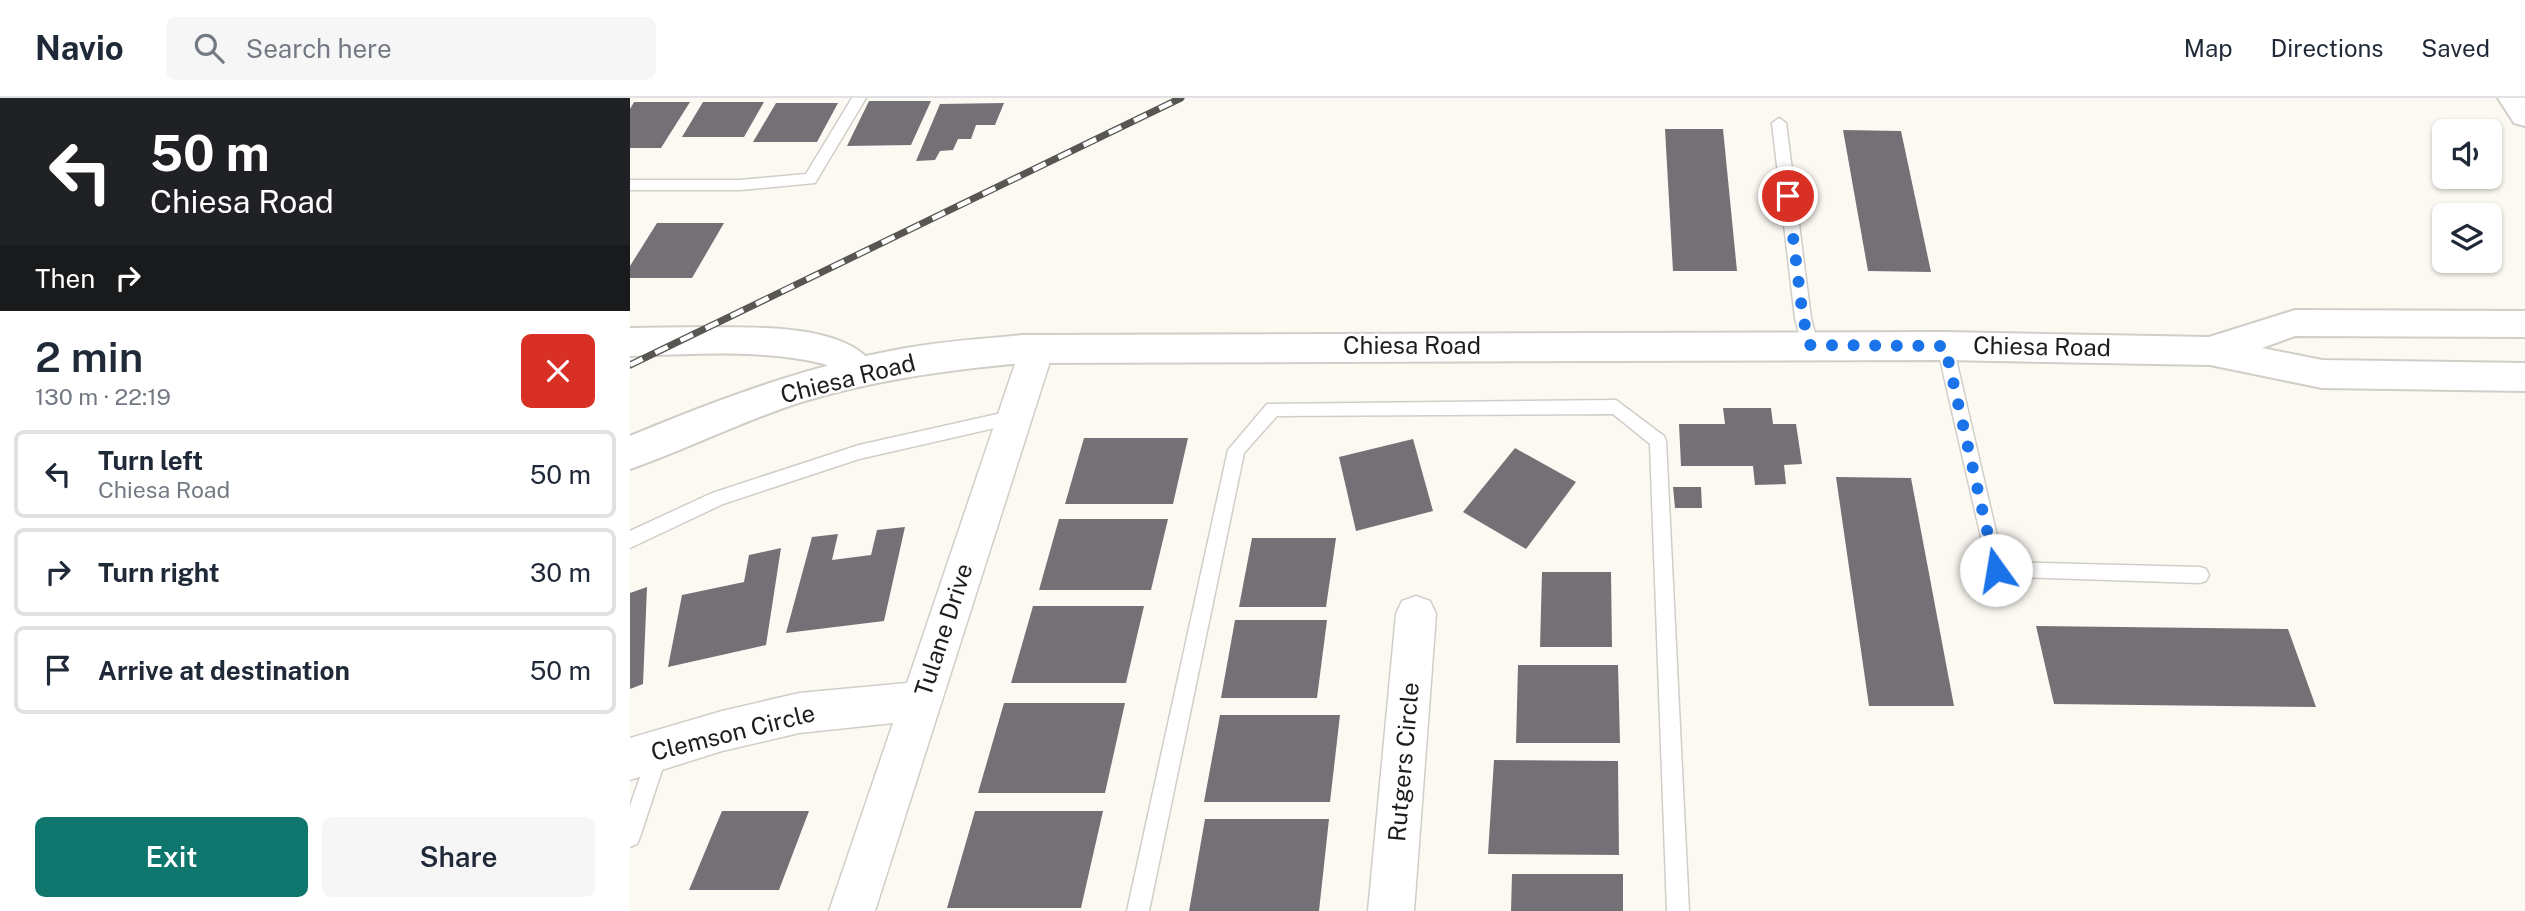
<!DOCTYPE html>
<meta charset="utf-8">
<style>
body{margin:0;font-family:"Public Sans",sans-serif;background:#f6f6f7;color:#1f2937;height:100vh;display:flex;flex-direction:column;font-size:26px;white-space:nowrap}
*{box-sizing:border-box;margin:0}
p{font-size:23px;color:#747a83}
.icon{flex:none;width:38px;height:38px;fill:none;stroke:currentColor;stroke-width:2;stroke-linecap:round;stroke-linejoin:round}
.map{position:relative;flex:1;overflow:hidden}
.sheet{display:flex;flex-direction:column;background:#fff;width:630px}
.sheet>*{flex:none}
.guide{background:#202124;color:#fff;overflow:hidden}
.tools{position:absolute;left:1802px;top:21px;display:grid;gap:14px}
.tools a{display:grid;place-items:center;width:70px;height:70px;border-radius:10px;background:#fff;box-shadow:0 2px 5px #0004;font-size:35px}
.pin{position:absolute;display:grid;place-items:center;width:60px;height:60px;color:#fff;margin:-30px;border:4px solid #fff;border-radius:50%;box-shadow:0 2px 7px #0007}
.me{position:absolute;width:77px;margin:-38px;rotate:347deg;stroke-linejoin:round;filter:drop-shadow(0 0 5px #0008)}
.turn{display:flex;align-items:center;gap:24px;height:147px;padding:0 35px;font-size:32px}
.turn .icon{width:91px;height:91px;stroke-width:2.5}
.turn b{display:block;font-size:49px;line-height:60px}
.then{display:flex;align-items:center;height:66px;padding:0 35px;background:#0003;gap:14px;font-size:26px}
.round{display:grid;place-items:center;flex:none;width:74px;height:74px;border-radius:10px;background:#f6f6f7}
.head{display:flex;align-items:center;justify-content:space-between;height:119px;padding:0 35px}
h1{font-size:42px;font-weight:600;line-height:52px}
.cta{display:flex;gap:14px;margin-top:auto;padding:14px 35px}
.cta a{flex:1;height:80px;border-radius:10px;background:#0f766e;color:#fff;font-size:28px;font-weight:600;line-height:80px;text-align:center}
.cta a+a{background:#f6f6f7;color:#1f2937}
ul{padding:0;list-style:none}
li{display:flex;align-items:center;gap:21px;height:88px;margin:0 14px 10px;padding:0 21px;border:4px solid #e0e1e3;border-radius:10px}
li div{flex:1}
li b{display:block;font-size:26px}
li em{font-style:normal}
header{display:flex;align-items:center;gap:42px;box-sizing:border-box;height:98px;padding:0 35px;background:#fff;border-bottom:2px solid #e0e1e3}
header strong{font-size:33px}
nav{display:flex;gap:38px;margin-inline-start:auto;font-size:24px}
.search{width:490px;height:63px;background:#f6f6f7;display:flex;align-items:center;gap:18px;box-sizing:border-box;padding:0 24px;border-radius:10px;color:#747a83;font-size:26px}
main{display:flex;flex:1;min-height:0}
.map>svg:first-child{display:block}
.building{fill:#747176}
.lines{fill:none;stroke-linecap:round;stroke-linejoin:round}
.service-casing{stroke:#d1cec8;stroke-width:3}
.minor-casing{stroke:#d1cec8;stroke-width:3}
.tertiary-casing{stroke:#d1cec8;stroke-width:4}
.secondary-casing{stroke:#d1cec8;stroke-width:4}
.service{fill:#fff;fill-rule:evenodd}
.minor{fill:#fff;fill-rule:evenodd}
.tertiary{fill:#fff;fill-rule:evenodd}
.secondary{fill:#fff;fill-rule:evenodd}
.rail-casing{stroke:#575653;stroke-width:7}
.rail{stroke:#fff;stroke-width:4.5;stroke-dasharray:14;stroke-linecap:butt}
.route{stroke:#1a73e8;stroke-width:12;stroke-dasharray:0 21.6}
.labels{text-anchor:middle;stroke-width:5;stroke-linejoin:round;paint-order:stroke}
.street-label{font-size:24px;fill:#1e1d1b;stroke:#fff}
</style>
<header>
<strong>Navio</strong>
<div class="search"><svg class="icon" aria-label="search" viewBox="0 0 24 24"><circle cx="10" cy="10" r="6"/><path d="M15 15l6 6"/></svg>Search here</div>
<nav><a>Map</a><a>Directions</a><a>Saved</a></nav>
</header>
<main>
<section class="sheet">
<div class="guide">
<div class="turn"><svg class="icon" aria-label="left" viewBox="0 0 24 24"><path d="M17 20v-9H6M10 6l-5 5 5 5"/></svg><div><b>50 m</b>Chiesa Road</div></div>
<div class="then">Then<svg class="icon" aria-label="right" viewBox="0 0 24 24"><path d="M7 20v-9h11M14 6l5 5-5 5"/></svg></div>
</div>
<div class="head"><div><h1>2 min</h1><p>130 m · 22:19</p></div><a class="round" style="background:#d93025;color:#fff"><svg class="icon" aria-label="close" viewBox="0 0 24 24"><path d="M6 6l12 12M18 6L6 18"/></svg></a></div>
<ul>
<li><svg class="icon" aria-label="left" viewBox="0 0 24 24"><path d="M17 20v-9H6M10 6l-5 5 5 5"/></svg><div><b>Turn left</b><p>Chiesa Road</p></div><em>50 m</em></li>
<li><svg class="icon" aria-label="right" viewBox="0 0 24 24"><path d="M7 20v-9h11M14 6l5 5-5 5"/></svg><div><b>Turn right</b></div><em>30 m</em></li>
<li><svg class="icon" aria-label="arrive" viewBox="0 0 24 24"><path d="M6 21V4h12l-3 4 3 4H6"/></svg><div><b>Arrive at destination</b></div><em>50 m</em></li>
</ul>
<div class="cta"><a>Exit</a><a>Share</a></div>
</section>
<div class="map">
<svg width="1895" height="813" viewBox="0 0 1895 813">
<rect width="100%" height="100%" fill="#fcf9f3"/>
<g class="building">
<polygon points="239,3 301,3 281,47 217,48"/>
<polygon points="4,4 60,4 31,50 0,50 0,11"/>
<polygon points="73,4 134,4 114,39 52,39"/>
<polygon points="146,5 208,5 187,44 123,44"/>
<polygon points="374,5 365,27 346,27 341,41 328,41 323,52 310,53 305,62 286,63 310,6"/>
<polygon points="1035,31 1093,31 1107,173 1043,173"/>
<polygon points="1213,32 1271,33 1301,174 1238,173"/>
<polygon points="27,125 94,125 62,180 0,180 0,168"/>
<polygon points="1093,310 1141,310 1143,326 1166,326 1172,366 1154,367 1156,386 1125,387 1123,368 1051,368 1049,326 1095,326"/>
<polygon points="454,340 558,340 543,406 435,406"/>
<polygon points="783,341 803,413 726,433 709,359"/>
<polygon points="885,350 946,384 896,451 833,414"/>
<polygon points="1206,379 1281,380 1324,608 1239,608"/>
<polygon points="1043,389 1071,389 1072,410 1045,410"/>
<polygon points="429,421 538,421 521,492 409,492"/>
<polygon points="275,429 254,523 156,535 182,439 208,436 202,462 241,457 247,432"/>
<polygon points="622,440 706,440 696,509 609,509"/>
<polygon points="151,450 136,547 38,569 52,497 114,484 119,457"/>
<polygon points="912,474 981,474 982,549 910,549"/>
<polygon points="17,489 13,586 0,591 0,495"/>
<polygon points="403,508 514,508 496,585 381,585"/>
<polygon points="605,522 697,522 687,600 591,600"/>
<polygon points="1406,528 1658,531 1686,609 1424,606"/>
<polygon points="888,567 988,567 990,645 886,645"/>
<polygon points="374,605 495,605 475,695 348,695"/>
<polygon points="590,617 710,617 700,704 574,704"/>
<polygon points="864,662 988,663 989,757 858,756"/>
<polygon points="92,713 179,713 149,792 59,792"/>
<polygon points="345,713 473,713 451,810 317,810"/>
<polygon points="575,721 699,721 689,813 559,813"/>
<polygon points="882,776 993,776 993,813 881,813"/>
</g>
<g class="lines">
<g class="service-casing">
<g id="service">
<polygon points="222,0 236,0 185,85 110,92 0,92 0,82 110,82 176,76"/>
<polygon points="1149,20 1156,25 1181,220 1188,247 1180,253 1172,247 1165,220 1142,25"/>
<polygon points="1315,242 1323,248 1373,464 1570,469 1576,471 1579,477 1576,483 1570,485 1360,478 1307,248"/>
<polygon points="986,302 1034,338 1036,343 1059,813 1037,813 1020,346 983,316 647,318 614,355 519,813 497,813 598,352 637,306"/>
<polygon points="385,312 391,314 393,319 391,324 229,361 93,406 0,450 0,433 82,395 229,347"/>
<polygon points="28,644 35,647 38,654 10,739 7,746 0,749 0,708 21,647"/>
</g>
</g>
<g class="minor-casing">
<g id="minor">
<polygon points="407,238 419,242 424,251 245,813 199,813 263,625 169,635 92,653 0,682 0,640 92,613 169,595 277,585 390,251 395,242"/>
<polygon points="786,498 800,503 806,516 784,813 738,813 766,516 772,503"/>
</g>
</g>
<g class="tertiary-casing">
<path id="tertiary" d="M76 229C124 230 222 224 248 274L243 284C213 294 214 270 190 265 130 251 62 256 0 258V230Z"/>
</g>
<g class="secondary-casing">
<g id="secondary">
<polygon points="1868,0 1895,0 1895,28 1884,25"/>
<path d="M1665 212 1895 213V239L1665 238 1632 250 1692 262 1895 265V293L1692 290 1580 267 1315 262 393 265C316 272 242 282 168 305 111 324 57 351 0 371V338C89 301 180 267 276 250 314 243 354 241 393 237L1315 234 1579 239Z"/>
</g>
</g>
<use href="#service" class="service"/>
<use href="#minor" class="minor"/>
<use href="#tertiary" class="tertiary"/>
<use href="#secondary" class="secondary"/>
<g class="rail-casing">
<polyline id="rail" points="0,267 551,0"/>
</g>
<use href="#rail" class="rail"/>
</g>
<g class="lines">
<polyline class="route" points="1158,98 1173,220 1180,247 1315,248 1366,472"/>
</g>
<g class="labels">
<g class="street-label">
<text x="782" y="256">Chiesa Road</text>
<text transform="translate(1412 249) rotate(1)" y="8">Chiesa Road</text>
<text transform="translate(218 281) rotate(-14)" y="8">Chiesa Road</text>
<text transform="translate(314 532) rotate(-72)" y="8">Tulane Drive</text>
<text transform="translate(103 635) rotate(-14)" y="8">Clemson Circle</text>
<text transform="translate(774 664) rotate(-85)" y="8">Rutgers Circle</text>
</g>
</g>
</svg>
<div class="tools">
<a><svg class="icon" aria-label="sound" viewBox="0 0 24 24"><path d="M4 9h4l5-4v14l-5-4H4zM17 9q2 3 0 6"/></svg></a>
<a><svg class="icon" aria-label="layers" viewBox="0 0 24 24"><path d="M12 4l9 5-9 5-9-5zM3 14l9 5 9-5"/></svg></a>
</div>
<div class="pin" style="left:1158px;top:98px;background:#d93025"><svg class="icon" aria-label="arrive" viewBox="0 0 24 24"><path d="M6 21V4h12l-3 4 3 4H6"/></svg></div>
<svg class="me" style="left:1366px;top:472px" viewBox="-20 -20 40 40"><circle r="19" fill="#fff"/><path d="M0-13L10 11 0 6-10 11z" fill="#1a73e8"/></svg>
</div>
</main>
